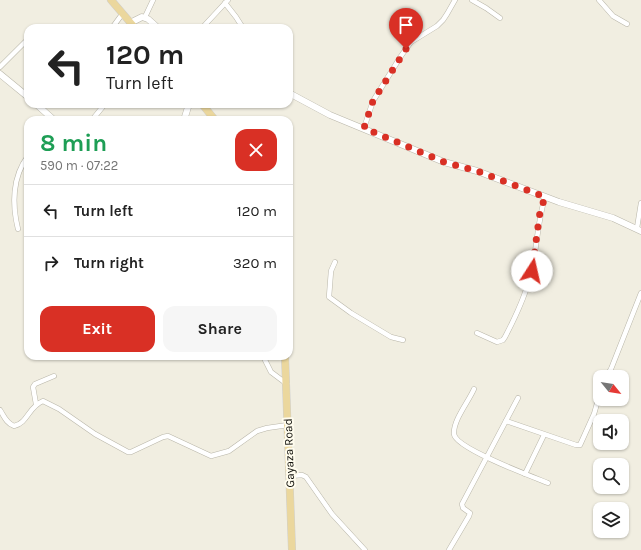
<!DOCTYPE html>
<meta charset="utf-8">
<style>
body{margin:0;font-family:Karla,sans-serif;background:#f6f6f6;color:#222;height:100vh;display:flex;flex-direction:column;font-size:15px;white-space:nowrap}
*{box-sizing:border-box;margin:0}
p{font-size:13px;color:#767676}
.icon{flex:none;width:22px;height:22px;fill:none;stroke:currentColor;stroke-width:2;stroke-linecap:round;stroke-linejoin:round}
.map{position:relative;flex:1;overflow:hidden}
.panel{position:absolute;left:24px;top:116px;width:269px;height:244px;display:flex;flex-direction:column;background:#fff;border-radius:12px;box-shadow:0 1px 3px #0004}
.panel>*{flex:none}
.guide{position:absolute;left:24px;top:24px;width:269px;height:84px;border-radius:12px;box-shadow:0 1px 3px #0004;background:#fff;color:#222;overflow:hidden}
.needle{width:26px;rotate:120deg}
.fabs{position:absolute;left:593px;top:370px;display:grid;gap:8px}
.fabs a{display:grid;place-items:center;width:36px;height:36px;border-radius:8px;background:#fff;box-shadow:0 1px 3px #0004;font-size:20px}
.pin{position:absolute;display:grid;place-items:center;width:34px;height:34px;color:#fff;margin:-41px -17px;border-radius:50% 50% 50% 0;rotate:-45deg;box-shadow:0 0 4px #0007}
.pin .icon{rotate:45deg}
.me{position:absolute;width:44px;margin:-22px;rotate:10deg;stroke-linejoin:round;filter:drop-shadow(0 0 3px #0008)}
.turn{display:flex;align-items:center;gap:14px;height:84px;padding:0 16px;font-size:18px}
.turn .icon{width:52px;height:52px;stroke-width:2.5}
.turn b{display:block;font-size:28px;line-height:34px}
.round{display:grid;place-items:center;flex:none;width:42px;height:42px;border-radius:12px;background:#f6f6f6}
.headline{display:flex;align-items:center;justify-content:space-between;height:68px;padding:0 16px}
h1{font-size:24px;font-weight:700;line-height:30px;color:#1e9e55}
.button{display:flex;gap:8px;margin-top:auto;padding:8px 16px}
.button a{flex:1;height:46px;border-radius:12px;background:#d93025;color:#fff;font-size:16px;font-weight:700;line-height:46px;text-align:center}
.button a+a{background:#f6f6f6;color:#222}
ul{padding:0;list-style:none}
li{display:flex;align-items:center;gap:12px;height:52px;padding:0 16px;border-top:1px solid #e0e0e0}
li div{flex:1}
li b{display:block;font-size:15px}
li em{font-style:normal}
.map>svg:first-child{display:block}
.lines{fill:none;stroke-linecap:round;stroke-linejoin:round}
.minor-casing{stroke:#b9b6a9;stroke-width:5.5}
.tertiary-casing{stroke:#b9b6a9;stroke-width:7}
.primary-casing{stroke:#cfcfce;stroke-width:8}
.minor{stroke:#fff;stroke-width:4.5}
.tertiary{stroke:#fff;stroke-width:6}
.primary{stroke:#ebd79d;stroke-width:7}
.route{stroke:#d93025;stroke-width:7;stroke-dasharray:0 12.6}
.labels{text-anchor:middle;stroke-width:4;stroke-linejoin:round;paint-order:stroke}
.street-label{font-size:12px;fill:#11100b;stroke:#fffcee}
</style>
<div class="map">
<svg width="641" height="550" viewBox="0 0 641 550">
<rect width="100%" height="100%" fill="#f1eee1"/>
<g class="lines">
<g class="minor-casing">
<g id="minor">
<polyline points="472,0 486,8 500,18"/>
<polyline points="599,0 613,16 627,24"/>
<polyline points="225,3 236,17 243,28"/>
<polyline points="145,17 153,0"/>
<polyline points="112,28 123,13"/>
<polyline points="202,28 228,0"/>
<polyline points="0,67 25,42"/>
<polyline points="92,120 105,104"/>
<polyline points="364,128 373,101 401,56 411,42 437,26 443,20 447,14 455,0"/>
<polyline points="637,228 641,203"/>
<path d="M18 229C12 205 12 177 28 156"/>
<polyline points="335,262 331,271 329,297 351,313 391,337 403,340"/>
<path d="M477 333 497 342 503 340 505 337C516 316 527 293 532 269 537 245 538 220 545 197"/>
<polyline points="263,356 271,372 287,384"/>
<polyline points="606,377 611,369 641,293"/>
<path d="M474 389C469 401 453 420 454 434 455 448 533 477 548 483"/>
<polyline points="36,404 33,387 35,384 54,376"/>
<path d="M0 410C4 416 6 423 14 426 28 423 28 407 43 401L59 409 95 434 128 452H131L163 437 168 436 211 456 229 451 257 431 267 428 288 425"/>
<polyline points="506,421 576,445 580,445 594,414 600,393"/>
<polyline points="525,474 544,435"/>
<polyline points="290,476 302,475 306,477 332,514 365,550"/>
<polyline points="449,550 469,516 470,513 463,508 462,504 518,398"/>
</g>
</g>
<g class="tertiary-casing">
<g id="tertiary">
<polyline points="130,23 142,17 148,19 158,28"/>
<polyline points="0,74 28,97"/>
<polyline points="289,93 330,115 444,162 477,171 559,202 613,218 641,231"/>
<polyline points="36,104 54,120"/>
<polyline points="184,120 189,104"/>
</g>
</g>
<g class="primary-casing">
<g id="primary">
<polyline points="111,0 135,28"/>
<polyline points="202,104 215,120"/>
<polyline points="285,356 292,550"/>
</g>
</g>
<use href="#minor" class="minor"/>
<use href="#tertiary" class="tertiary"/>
<use href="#primary" class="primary"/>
</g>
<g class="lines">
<polyline class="route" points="406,49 373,101 364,128 444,162 477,171 545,197 540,212 532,271"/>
</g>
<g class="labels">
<g class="street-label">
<text transform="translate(289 453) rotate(-92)" y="4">Gayaza Road</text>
</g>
</g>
</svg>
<div class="fabs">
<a><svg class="needle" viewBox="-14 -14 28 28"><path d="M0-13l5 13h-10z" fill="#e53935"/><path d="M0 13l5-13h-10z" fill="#767676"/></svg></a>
<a><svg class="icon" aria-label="sound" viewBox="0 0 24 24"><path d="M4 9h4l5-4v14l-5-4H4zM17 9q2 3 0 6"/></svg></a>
<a><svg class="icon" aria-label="search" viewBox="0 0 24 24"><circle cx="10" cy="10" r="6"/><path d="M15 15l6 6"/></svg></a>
<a><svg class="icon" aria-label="layers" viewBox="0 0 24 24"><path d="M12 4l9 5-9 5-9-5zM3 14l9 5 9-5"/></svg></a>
</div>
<div class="pin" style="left:406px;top:49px;background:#d93025"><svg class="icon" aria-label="arrive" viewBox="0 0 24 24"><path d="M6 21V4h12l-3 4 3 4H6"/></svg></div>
<svg class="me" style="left:532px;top:271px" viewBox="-20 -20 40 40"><circle r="19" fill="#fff"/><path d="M0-13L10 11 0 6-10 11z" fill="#d93025"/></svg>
<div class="guide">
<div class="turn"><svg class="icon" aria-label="left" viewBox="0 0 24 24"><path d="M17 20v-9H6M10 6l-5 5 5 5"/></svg><div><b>120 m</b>Turn left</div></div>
</div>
<section class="panel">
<div class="headline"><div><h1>8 min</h1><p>590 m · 07:22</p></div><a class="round" style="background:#d93025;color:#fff"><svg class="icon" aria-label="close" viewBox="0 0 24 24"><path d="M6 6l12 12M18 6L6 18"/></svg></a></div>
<ul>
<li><svg class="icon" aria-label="left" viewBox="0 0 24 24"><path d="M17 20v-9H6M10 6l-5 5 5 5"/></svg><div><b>Turn left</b></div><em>120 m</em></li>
<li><svg class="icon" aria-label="right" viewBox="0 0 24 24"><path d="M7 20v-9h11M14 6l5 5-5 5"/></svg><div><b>Turn right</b></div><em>320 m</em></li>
</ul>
<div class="button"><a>Exit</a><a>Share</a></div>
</section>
</div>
